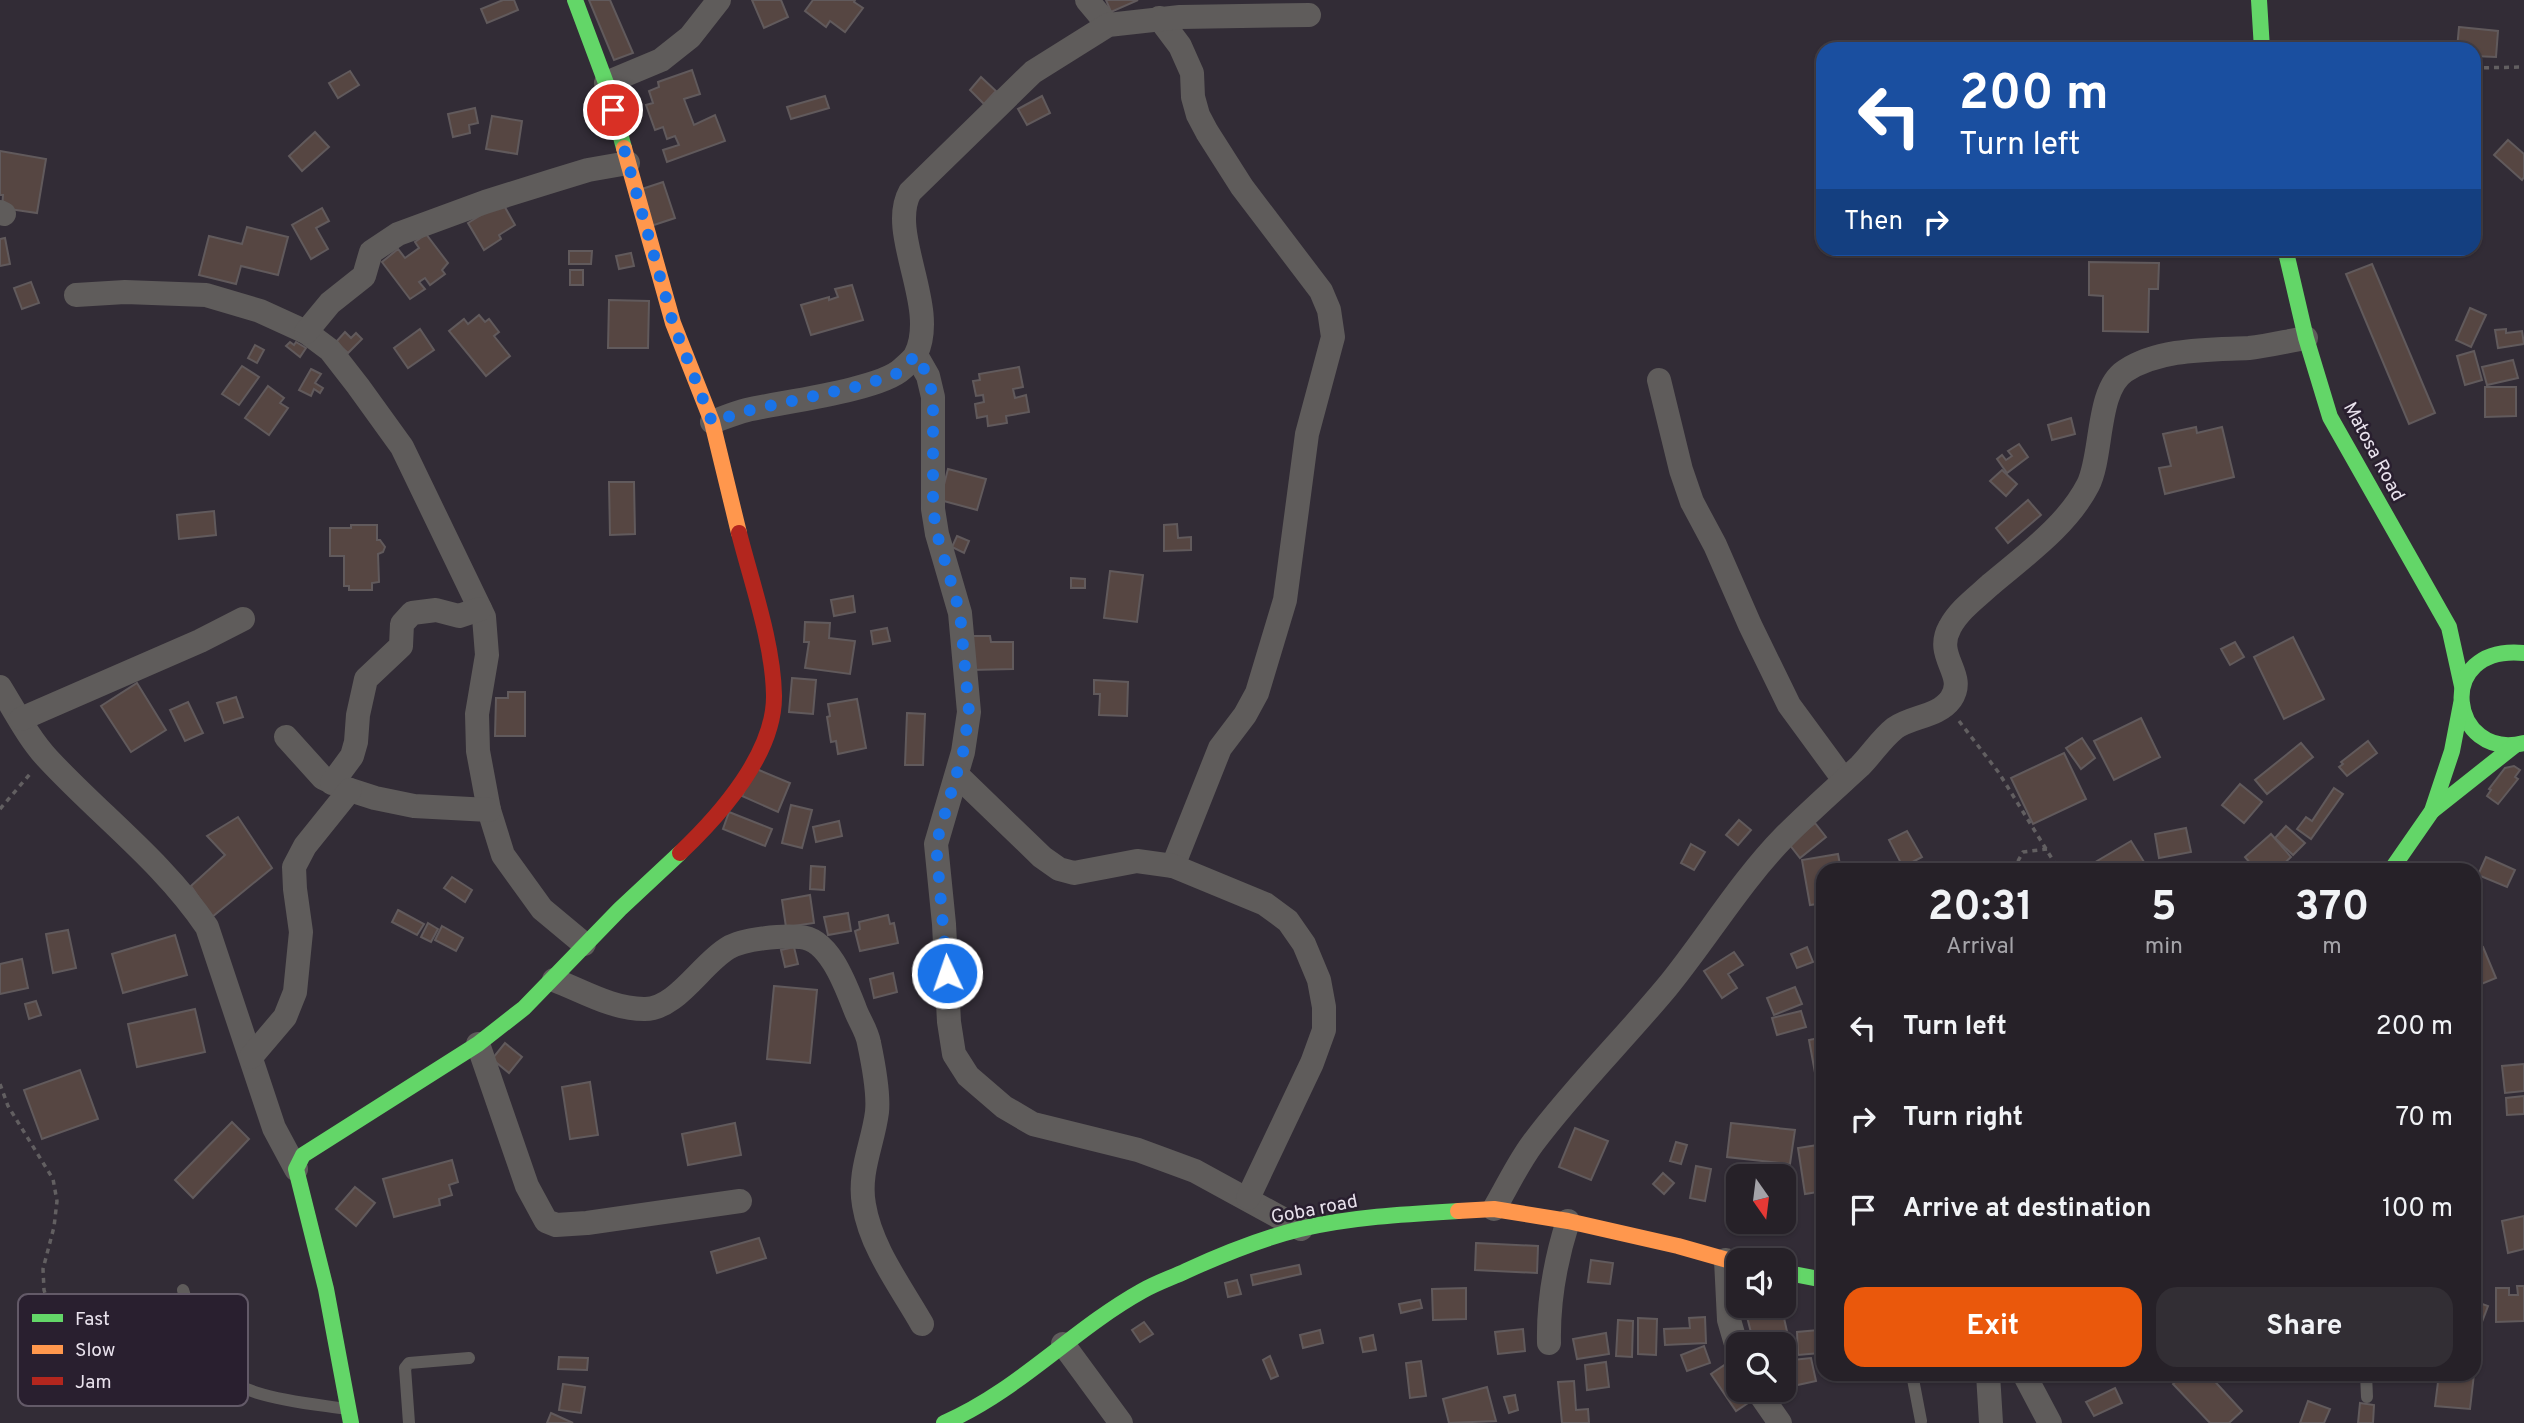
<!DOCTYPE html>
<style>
body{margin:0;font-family:Overpass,sans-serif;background:#322e34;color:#f1f3f6;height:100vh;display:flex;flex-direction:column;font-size:26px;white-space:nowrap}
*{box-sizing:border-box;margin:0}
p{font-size:23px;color:#a4a3a8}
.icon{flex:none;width:38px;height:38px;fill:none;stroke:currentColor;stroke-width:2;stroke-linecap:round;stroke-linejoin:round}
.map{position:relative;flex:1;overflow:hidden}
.sheet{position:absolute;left:1816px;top:863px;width:665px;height:518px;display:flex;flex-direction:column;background:#262128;border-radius:21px;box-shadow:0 2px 5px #0004,0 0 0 2px #423e45}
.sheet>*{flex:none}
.guide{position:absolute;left:1816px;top:42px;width:665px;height:214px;border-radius:21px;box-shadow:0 2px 5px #0004,0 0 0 2px #423e45;background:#1a4fa0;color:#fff;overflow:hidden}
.needle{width:46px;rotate:166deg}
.fabs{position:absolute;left:1726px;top:1164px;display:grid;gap:14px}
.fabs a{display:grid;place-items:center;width:70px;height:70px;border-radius:14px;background:#262128;box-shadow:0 2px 5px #0004,0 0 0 2px #423e45;font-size:35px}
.pin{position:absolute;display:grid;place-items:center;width:60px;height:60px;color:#fff;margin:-30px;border:4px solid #fff;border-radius:50%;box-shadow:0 2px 7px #0007}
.me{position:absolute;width:77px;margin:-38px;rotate:357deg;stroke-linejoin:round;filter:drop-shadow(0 0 5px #0008)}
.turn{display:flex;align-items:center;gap:24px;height:147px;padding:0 28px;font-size:32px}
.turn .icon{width:91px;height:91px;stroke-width:2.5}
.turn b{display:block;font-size:49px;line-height:60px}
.then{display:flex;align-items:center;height:66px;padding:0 28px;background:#0003;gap:14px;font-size:26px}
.eta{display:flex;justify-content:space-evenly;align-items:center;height:119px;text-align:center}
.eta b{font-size:42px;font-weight:700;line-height:49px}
.button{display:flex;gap:14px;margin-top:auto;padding:14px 28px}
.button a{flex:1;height:80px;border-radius:21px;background:#ea580c;color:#fff;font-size:28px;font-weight:700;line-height:80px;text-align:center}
.button a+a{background:#322e34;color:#f1f3f6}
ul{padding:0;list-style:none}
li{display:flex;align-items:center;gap:21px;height:91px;padding:0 28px}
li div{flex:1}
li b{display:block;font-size:26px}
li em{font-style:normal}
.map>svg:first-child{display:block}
.building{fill:#564642;stroke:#615a5c;stroke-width:2}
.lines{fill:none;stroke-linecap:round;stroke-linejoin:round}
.path{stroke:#625f61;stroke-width:3.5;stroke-dasharray:5 5;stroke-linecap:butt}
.lane{stroke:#5f5c5b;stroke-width:12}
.street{stroke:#5f5c5b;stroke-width:24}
.fast{stroke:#63d668;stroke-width:16}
.slow{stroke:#ff974d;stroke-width:16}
.jam{stroke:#b3261e;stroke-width:16}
.route{stroke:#1a73e8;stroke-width:12;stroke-dasharray:0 21.6}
.labels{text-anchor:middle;stroke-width:5;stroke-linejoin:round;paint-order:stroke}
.street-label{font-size:19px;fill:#e9e2ed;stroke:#291f2f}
.key{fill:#291f2f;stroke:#635a68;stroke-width:2}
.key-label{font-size:19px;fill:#e9e2ed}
</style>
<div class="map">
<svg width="2524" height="1423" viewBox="0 0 2524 1423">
<rect width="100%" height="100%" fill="#322c36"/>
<g class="building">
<polygon points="503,0 514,0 518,10 487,23 481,9"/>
<polygon points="589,0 610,0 633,53 614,60"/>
<polygon points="752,0 781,0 788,17 764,28"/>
<polygon points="813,0 855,0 854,2 863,8 845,32 830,21 826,27 805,11"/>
<polygon points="1106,0 1138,0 1111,12"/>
<polygon points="2459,27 2498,31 2496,57 2474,56 2474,49 2457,49"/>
<polygon points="692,70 700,94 684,99 694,125 715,115 725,141 667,162 663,150 679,145 675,136 667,139 663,127 655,130 646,105 653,103 649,91 659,87 658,82"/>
<polygon points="350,71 359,85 338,98 329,83"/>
<polygon points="981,77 996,91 984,104 970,90"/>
<polygon points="825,96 829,108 791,119 787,107"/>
<polygon points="1042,96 1050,113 1027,125 1018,109"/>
<polygon points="475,108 478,123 469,125 470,133 453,137 448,114"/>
<polygon points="492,116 522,121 517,154 486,149"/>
<polygon points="315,132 329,147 302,171 289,156"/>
<polygon points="2508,140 2524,154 2524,177 2522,180 2494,155"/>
<polygon points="0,151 46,159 37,213 2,208 3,195 0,195"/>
<polygon points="663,182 675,218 651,226 639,190"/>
<polygon points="502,202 515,225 499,235 501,239 484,250 468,223"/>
<polygon points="322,208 329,221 316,228 328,249 311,259 292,225"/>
<polygon points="247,227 288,237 278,275 241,266 236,284 199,275 209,236 242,244"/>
<polygon points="426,234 448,263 442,270 445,274 430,285 425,278 419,282 425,289 410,299 382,262 398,249 405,258 419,248 415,242"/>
<polygon points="5,238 10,264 0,266 0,239"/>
<polygon points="569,251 592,251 591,264 569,264"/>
<polygon points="631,253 634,266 619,269 616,256"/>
<polygon points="2089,262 2159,263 2158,289 2149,289 2148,332 2103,331 2103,296 2089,295"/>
<polygon points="2372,264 2435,413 2409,424 2346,274"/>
<rect x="570" y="270" width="13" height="15"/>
<polygon points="31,282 39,303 22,309 14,288"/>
<polygon points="852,285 863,320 811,335 801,305 829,297 829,300 838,297 835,289"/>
<polygon points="609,300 649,301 648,348 608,348"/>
<polygon points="2470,308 2486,315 2471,347 2456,340"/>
<polygon points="479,315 485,322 489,319 499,332 494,336 510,356 486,376 449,331 464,319 468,324"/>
<polygon points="420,329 434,350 408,368 394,348"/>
<polygon points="2506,329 2506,333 2522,331 2524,344 2498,348 2495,330"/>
<polygon points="345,332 351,338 356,333 362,339 348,353 336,342"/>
<polygon points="290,342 294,345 296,342 306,348 300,357 286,346"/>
<polygon points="255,345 264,350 257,363 248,358"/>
<polygon points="2474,351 2482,380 2465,385 2457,356"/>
<polygon points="2513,360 2518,378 2487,385 2482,367"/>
<polygon points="242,366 259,377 239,405 222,394"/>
<polygon points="1019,367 1023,387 1013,389 1015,398 1026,395 1029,412 1006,416 1007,423 988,426 987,416 977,418 975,404 984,402 983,395 976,396 973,381 980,380 979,374"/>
<polygon points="311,369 321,374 315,383 323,388 320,393 314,389 311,396 299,390"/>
<polygon points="268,386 284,398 280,403 288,408 269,435 245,418"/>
<polygon points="2485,387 2516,387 2516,416 2485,417"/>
<polygon points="2071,418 2075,434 2052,440 2048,425"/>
<polygon points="2196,427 2197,433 2222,427 2234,477 2165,494 2159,468 2171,466 2163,434"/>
<polygon points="2019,444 2028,457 2007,473 1997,459 2002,455 2006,460 2012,456 2008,451"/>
<polygon points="948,469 986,479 977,510 940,500"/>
<polygon points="2002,470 2017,484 2006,496 1990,481"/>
<polygon points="609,482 634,482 635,534 610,535"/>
<polygon points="2028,500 2041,515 2008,543 1996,528"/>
<polygon points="214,511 216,535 179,539 177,515"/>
<polygon points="1177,524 1178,538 1191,537 1191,550 1164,551 1164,525"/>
<polygon points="351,525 377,525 377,540 380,540 385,547 383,552 378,554 379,582 372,583 372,590 349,590 349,586 344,586 344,556 330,556 330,528 351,528"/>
<polygon points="957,536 969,541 964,553 952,547"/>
<polygon points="1110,571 1143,575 1137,622 1104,618"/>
<polygon points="1071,578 1085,579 1085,588 1071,588"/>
<polygon points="853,596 855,612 834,616 831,600"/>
<polygon points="805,622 830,623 829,638 855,641 850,674 805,668 809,642 804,642"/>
<polygon points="887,628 890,641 873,644 871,631"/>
<polygon points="971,636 990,636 991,642 1013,642 1013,669 971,670"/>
<polygon points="2293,637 2324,699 2284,719 2254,657"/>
<polygon points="2235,642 2244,657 2230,665 2221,649"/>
<polygon points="792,678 816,680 813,714 789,712"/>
<polygon points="1094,680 1128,682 1127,716 1099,715 1100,694 1094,694"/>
<polygon points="137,683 166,730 131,752 101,706"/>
<polygon points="508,692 525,692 525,736 495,736 496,698 508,698"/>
<polygon points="236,697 243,717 224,723 217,703"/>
<polygon points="857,699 866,748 838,754 836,741 831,742 827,717 830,716 828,704"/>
<polygon points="188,702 203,733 185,741 170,710"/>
<polygon points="907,713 925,714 923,765 905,765"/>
<polygon points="2141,718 2160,757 2114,780 2094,741"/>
<polygon points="2082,738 2095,758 2081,769 2066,748"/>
<polygon points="2368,741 2377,753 2347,776 2339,767 2343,764 2341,762"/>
<polygon points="2301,743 2313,757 2267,794 2255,780"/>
<polygon points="2064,753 2086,799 2033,824 2011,778"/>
<polygon points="2514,766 2520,770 2515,777 2518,779 2498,804 2487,796 2491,790 2489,789 2505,768"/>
<polygon points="754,768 790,783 778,812 742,796"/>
<polygon points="2240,784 2262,802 2244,823 2222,805"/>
<polygon points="2334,788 2343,794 2311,839 2297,829 2306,817 2312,821"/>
<polygon points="791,805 812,810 802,848 782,843"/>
<polygon points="729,812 772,829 765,846 723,829"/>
<polygon points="238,817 272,868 212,917 191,886 225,855 207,836"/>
<polygon points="1739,820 1751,830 1738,845 1726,835"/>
<polygon points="839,821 842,836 816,842 813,827"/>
<polygon points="1815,823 1826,837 1800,858 1789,844"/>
<polygon points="2286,826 2305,843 2293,855 2275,838"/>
<polygon points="2186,828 2191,852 2159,858 2155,834"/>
<polygon points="1907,831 1922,857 1903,867 1889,840"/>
<polygon points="2271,834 2291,857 2277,870 2256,870 2245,857"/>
<polygon points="2131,841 2149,870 2088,870 2087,867"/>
<polygon points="1691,844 1705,852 1694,870 1681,863"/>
<polygon points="1838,854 1841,870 1824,870 1824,903 1810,905 1802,860"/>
<polygon points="2486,857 2515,870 2507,887 2478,875"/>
<polygon points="811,866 825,867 824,890 810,889"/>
<polygon points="452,877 472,890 465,902 444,888"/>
<polygon points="810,895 814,923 786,927 782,900"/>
<polygon points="398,910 424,924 417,935 392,922"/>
<polygon points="848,913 851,931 828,935 824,917"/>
<polygon points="888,915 890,924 894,923 898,943 860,951 855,931 860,929 859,922"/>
<polygon points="428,923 438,929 431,942 421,937"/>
<polygon points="442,926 463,938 456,951 435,940"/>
<polygon points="68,930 76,968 53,973 46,934"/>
<polygon points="175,935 187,975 123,993 112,954"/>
<polygon points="794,947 798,964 785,967 781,950"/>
<polygon points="1807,947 1813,962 1797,968 1791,954"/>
<polygon points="2483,947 2496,978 2474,987 2474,950"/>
<polygon points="1734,952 1743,965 1728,974 1737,988 1722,998 1704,971"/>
<polygon points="22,959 28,988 0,994 0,964"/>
<polygon points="893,973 897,992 874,998 870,979"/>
<polygon points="774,986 817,990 810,1063 767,1059"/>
<polygon points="1795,987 1802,1004 1774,1015 1767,998"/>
<polygon points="36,1001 41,1015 29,1019 25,1004"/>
<polygon points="195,1009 205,1052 137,1067 128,1024"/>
<polygon points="1801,1011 1806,1027 1777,1035 1772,1018"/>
<polygon points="1824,1037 1824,1099 1820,1100 1809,1040"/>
<polygon points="505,1043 522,1057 509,1073 492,1059"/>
<polygon points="2524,1064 2524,1091 2505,1093 2502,1066"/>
<polygon points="80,1070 98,1119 42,1139 24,1090"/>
<polygon points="590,1082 598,1135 570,1139 562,1087"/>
<polygon points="2524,1096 2524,1114 2507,1115 2506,1098"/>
<polygon points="232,1122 249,1139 193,1198 175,1180"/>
<polygon points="735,1123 741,1155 688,1165 682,1134"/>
<polygon points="1731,1123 1795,1130 1790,1164 1727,1157"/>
<polygon points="1575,1128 1608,1141 1591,1180 1559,1167"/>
<polygon points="1676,1142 1687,1145 1681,1164 1670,1161"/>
<polygon points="1824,1144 1824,1191 1805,1194 1798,1148"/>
<polygon points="452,1160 458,1182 449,1185 452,1195 439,1199 440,1205 394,1217 383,1179"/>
<polygon points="1696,1166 1711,1169 1705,1201 1690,1198"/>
<polygon points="1663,1173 1674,1183 1664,1194 1653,1184"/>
<polygon points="355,1187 375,1203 356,1226 336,1209"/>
<polygon points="2524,1216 2524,1249 2508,1253 2502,1221"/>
<polygon points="759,1238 766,1258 717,1273 711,1252"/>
<polygon points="1476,1243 1538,1246 1537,1273 1475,1270"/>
<polygon points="1591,1260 1613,1263 1610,1284 1588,1282"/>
<polygon points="1299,1265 1301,1274 1253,1285 1251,1275"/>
<polygon points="1237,1280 1241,1294 1228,1297 1225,1283"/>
<polygon points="2517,1286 2524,1286 2524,1321 2496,1322 2496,1288 2509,1288 2509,1295 2518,1295"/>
<polygon points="1466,1288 1466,1319 1433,1320 1432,1289"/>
<polygon points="1420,1300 1422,1308 1401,1313 1399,1304"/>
<polygon points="2474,1301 2488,1306 2474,1343"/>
<polygon points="1782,1309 1788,1336 1754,1344 1747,1317"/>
<polygon points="1705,1317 1706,1343 1665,1345 1664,1329 1690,1328 1689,1318"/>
<polygon points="1638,1318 1657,1319 1656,1355 1638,1354"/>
<polygon points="1618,1320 1633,1321 1632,1357 1616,1356"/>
<polygon points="1144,1322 1153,1334 1140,1342 1132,1330"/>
<polygon points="1523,1329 1525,1351 1498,1354 1495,1332"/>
<polygon points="1320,1330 1323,1343 1303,1348 1300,1335"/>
<polygon points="1818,1330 1820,1353 1798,1355 1797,1332"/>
<polygon points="1606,1333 1609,1354 1577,1359 1573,1339"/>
<polygon points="1373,1335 1376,1350 1363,1352 1360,1338"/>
<polygon points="1704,1346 1710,1363 1687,1371 1681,1355"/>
<polygon points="1270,1356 1278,1376 1271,1379 1263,1360"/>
<polygon points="559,1357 588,1358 587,1370 558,1369"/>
<polygon points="1811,1358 1816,1381 1784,1388 1783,1361"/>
<polygon points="1421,1361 1426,1396 1410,1398 1406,1363"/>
<polygon points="1606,1362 1609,1387 1587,1390 1585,1365"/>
<polygon points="1726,1364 1738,1382 1738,1390 1743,1390 1751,1401 1736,1411 1711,1374"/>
<polygon points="2184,1374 2208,1374 2242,1411 2229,1423 2210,1423 2173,1384"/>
<polygon points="2439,1374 2474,1374 2470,1409 2435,1406"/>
<polygon points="1574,1381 1576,1410 1588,1409 1589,1423 1562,1423 1558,1382"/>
<polygon points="563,1384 585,1387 581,1413 559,1410"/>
<polygon points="1487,1387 1496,1421 1449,1423 1443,1399"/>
<polygon points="2115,1388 2122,1403 2094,1416 2086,1402"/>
<polygon points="1515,1395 1518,1410 1509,1413 1504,1397"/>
<polygon points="2308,1401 2330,1409 2324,1423 2300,1423"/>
<polygon points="2360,1403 2374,1405 2373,1423 2358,1423"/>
<polygon points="551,1413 573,1423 547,1423"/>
</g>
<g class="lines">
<g class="path">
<polyline points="2474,68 2524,67"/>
<polyline points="1959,721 1999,773 2059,870"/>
<polyline points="0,809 30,774"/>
<polyline points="2013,870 2023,852 2047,849"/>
<polyline points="0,1084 8,1106 53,1179 57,1201 54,1227 43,1269 44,1290 56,1328"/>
</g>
<g class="lane">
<path d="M183 1290C189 1308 196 1340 205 1356 229 1399 302 1402 347 1409"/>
<polyline points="1912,1374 1921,1421"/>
<polyline points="2366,1374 2367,1397"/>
<polyline points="409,1423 405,1368 409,1363 469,1358"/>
</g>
<g class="street">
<polyline points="1087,0 1108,25"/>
<polyline points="1159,18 1180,46 1192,73 1193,97 1198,115 1207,132 1242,187 1321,291 1329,310 1333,337 1307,434 1285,600 1257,693 1245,715 1220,748 1173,866"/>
<polyline points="606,83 661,60 690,37 719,0"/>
<polyline points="0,212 4,214"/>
<polyline points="76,295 125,292 206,295 260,311 306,332 330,350 358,386 402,447 484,617 487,655 477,714 478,751 489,810 503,855 542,909 584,944"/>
<polyline points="306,332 330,303 364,276 371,252 398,234 485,202 552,181 588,170 628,163"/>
<polyline points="916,355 928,376 933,397 933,509 937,534 960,613 969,712 963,752 936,844 944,924 949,1022 954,1054 968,1076 1004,1107 1033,1124 1138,1150 1195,1171 1301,1229"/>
<polyline points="1659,380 1681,470 1692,502 1715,545 1750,625 1789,705 1844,780"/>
<path d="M712 422C723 418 735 413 747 410 781 402 880 390 902 369 906 365 914 359 916 354 939 306 887 233 910 192L1033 72 1108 25 1180 17 1309 15"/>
<path d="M0 687C15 711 29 739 48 759 101 816 163 862 207 927L274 1128 296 1169"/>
<polyline points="21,719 200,641 243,619"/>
<polyline points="286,737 323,778 344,788 375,798 414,806 489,810"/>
<polyline points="957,775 1042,857 1059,869 1074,873 1137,861 1173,866 1265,904 1288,921 1304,944 1319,980 1324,1007 1324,1030 1312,1063 1248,1198"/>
<polyline points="332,783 352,756 356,742 358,715 366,679 401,646 402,624 412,613 436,610 459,616 480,609"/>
<path d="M554 980C583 991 612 1009 644 1009 676 1010 701 964 728 948 743 939 782 935 800 937 829 938 846 986 855 1009 859 1020 867 1031 869 1043 873 1062 879 1093 877 1112 873 1144 858 1172 864 1205 871 1248 901 1287 922 1324"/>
<polyline points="478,1044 527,1186 546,1221 556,1225 587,1223 740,1201"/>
<polyline points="251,1057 285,1017 295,992 301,932 295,889 294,867 305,846 350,790"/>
<path d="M1494 1209C1507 1187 1518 1163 1533 1143 1574 1088 1623 1040 1667 987 1707 938 1740 882 1785 836 1809 812 1835 789 1860 766 1872 754 1881 739 1895 728 1912 716 1938 717 1951 699 1968 674 1933 657 1950 627 1959 610 1976 598 1990 585 2024 556 2067 526 2088 485 2103 455 2096 390 2125 371 2160 348 2210 350 2249 348 2268 346 2288 341 2306 338"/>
<polyline points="1726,1260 1729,1320 1738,1351"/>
<path d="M1549 1343C1548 1300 1555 1262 1568 1221"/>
<polyline points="1063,1344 1121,1423"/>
<polyline points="1988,1374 1991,1423"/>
<polyline points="2024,1374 2050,1423"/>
<polyline points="1757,1390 1780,1423"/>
</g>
<g class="fast">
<polyline points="575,0 606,83 624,148"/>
<polyline points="2259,0 2262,49"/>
<polyline points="2285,248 2306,338 2330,417 2449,627 2462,686"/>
<path d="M2524 653C2432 644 2450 762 2524 743"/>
<polyline points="2432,811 2514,746"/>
<polyline points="2391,870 2432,811 2452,751 2461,704"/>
<polyline points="1783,1272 1824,1280"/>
<polyline points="351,1423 326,1289 296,1169 303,1155 478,1044 524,1008 620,909 680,853"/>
<path d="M944 1423C1018 1391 1072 1330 1142 1291 1156 1283 1171 1278 1186 1271 1223 1254 1260 1239 1300 1229 1351 1217 1406 1214 1458 1211"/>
</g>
<g class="slow">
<polyline points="624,148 673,323 712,422 739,533"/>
<polyline points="1458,1211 1494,1209 1568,1221 1678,1246 1738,1263"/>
</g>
<path class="jam" d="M680 853C720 815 775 753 774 695 773 643 752 584 739 533"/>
</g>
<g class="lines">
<polyline class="route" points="613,110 673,323 712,422 746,411 864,385 898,373 916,355 928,376 933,397 933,509 937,534 960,613 969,712 963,752 936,844 947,973"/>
</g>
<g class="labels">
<g class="street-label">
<text transform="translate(2375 451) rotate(62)" y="7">Matosa Road</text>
<text transform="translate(1314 1208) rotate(-11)" y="7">Goba road</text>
</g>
</g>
<rect x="18" y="1294" width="230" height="112" rx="10" class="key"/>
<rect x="32" y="1314" width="31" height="8" fill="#63d668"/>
<rect x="32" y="1345" width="31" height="9" fill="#ff974d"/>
<rect x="32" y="1377" width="31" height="8" fill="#b3261e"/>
<g class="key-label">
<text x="75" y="1325">Fast</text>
<text x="75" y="1356">Slow</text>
<text x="75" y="1388">Jam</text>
</g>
</svg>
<div class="fabs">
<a><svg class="needle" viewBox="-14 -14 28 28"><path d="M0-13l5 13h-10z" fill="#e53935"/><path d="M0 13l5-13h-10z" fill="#a4a3a8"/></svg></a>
<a><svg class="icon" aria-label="sound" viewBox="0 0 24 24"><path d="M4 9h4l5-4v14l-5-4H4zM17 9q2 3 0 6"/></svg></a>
<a><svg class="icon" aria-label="search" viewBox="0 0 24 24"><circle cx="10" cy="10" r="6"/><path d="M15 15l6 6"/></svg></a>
</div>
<div class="pin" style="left:613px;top:110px;background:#d93025"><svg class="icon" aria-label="arrive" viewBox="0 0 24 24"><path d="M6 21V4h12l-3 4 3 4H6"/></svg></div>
<svg class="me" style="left:947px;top:973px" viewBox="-20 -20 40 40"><circle r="17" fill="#1a73e8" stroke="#fff" stroke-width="3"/><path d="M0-11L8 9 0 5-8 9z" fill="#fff"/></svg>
<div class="guide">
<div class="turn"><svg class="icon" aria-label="left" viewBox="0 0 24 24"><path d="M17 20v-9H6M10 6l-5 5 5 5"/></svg><div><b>200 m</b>Turn left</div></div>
<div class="then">Then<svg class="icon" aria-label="right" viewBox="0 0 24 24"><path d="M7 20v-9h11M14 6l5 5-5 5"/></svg></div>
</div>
<section class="sheet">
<div class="eta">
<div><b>20:31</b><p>Arrival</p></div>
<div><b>5</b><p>min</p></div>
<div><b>370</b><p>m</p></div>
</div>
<ul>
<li><svg class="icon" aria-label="left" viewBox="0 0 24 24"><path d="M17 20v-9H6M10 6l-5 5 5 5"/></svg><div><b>Turn left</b></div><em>200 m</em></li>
<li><svg class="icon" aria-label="right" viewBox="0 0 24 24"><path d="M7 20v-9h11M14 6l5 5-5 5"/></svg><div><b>Turn right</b></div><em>70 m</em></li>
<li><svg class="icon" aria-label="arrive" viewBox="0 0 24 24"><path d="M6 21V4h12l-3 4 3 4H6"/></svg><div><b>Arrive at destination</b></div><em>100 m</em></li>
</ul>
<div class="button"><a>Exit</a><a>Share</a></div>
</section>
</div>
